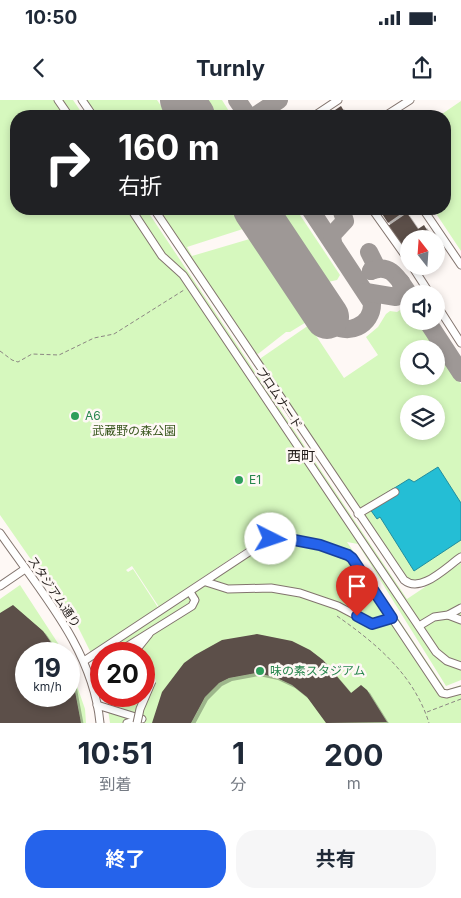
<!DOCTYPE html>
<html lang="ja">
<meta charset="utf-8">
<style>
body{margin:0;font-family:Inter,"Noto Sans JP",sans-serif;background:#f6f6f7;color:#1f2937;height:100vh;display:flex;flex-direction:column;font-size:19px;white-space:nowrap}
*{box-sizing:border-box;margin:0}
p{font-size:16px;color:#747a83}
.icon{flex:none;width:28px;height:28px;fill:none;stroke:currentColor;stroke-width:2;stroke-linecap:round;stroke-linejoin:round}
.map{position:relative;height:623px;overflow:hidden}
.sheet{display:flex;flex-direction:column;background:#fff;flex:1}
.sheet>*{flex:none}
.hud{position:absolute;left:10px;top:10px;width:441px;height:105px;border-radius:20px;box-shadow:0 2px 8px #0003;background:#202124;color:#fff;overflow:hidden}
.needle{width:32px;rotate:343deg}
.fabs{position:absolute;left:400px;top:130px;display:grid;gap:10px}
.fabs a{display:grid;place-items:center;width:45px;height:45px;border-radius:50%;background:#fff;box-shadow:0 2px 8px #0003;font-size:25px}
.speed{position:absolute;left:15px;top:542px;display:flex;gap:10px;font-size:25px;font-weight:700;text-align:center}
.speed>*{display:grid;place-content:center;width:65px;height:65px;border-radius:50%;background:#fff;box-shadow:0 2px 8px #0003;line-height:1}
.speed small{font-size:12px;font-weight:400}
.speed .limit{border:8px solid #d22;background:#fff;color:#111}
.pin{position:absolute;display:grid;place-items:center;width:42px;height:42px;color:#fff;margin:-51px -21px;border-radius:50% 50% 50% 0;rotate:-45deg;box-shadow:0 0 5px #0007}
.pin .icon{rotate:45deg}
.me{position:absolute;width:55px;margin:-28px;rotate:94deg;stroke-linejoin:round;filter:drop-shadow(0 0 4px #0008)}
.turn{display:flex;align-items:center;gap:18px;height:105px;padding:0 25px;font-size:22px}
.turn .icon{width:65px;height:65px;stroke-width:2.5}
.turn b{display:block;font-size:35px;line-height:42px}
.eta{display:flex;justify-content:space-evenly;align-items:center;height:85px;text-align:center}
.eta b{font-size:30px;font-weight:700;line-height:35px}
.primary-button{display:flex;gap:10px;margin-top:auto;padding:10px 25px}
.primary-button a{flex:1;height:58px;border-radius:20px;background:#2563eb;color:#fff;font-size:20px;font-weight:700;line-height:58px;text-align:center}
.primary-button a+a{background:#f6f6f7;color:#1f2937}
.status{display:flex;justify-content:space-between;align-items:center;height:35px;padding:0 25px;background:#fff;direction:ltr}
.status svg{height:14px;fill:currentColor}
header{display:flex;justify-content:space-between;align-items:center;height:65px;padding:0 25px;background:#fff;font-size:22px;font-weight:700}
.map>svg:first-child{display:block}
.green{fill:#d6f8be;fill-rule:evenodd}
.water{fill:#24bed5;stroke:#238d9d}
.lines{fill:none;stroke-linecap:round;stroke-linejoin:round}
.taxiway{stroke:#9e9896;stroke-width:18}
.runway{stroke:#9e9896;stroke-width:44}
.building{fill:#5c4f49;filter:url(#shadow)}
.minor-casing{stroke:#82746e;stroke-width:9}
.path{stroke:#8b8582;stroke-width:1;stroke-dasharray:4 2.5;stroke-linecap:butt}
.minor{stroke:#fff;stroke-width:7}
.minor-bridge-casing{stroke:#82746e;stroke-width:9;stroke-linecap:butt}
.minor-bridge{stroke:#fff;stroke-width:7}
.route-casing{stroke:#184099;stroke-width:12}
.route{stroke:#2563eb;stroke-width:9}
.leisure-dot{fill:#2e9e5b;stroke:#fef8f5;stroke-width:2}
.labels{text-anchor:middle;stroke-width:5;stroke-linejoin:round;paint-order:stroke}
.street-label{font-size:12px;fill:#221c1a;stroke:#fef8f5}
.leisure-label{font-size:12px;fill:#27864d;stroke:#fef8f5;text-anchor:start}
.park-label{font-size:12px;fill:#38561d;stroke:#fef8f5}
.neighbourhood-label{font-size:14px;fill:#221c1a;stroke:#fef8f5}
</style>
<div class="status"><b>10:50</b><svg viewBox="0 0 49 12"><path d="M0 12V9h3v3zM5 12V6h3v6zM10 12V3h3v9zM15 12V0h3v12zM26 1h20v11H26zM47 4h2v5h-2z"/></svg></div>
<header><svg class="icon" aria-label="back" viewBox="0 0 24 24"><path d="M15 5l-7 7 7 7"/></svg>Turnly<svg class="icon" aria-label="share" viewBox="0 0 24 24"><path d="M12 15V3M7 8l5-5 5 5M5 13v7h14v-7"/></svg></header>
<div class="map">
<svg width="461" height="623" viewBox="0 0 461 623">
<defs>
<filter id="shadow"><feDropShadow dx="3" dy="3" stdDeviation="0" flood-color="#0004"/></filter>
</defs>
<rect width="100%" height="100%" fill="#fef8f5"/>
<g class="green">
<path d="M0 0H73L84 16H16V109H146L407 499 461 463V580L446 586 358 444 347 442 446 590 461 585V623H110L106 596H144V554H101V578L91 553 78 527 0 415ZM281 425 286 427 159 509 133 469 128 472 126 470 132 466 159 507Z"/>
<polygon points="85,0 157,0 168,16 96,16"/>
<polygon points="204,0 222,0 232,16 215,16"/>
<polygon points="461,1 461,151 433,109 445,109 445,16 439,16"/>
<polygon points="158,109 233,109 246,128 187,147 192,156 253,138 308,221 290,232 286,232 258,254 254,252"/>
<polygon points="278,109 296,109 340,175 337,180 328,182"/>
<path d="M408 205 409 221H419L461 284V456L418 485H411L260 262 261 258 309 225 344 278 378 255 366 237 378 227 386 214 390 211 397 212ZM409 249H436V276H409ZM409 304H436V331H409Z"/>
<polygon points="20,485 65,554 26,554 26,596 69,596 69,563 85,609 86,623 0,623 0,499"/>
</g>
<polygon class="water" points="438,367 461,403 461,440 414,471 380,417 377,419 367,405 409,379 414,382"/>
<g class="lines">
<g class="taxiway">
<polyline points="237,0 248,16"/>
<polyline points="255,16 279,0"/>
<path d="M310 109 372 203C373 225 346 238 331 222"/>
<polyline points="333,143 332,135 345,121 342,112"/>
<polyline points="369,152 375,164 371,171"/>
<path d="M371 171C391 162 399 180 409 194"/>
<polyline points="366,192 396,197 402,192 401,182"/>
<polyline points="427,221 461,273"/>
</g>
<g class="runway">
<polyline points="182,0 193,16"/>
<polyline points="255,109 327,217"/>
</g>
</g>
<g class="building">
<polygon points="341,6 347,16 326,16"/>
<polygon points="379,109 403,109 405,111 388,123"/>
<polygon points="407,113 418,129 424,125 427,130 414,139 409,139 409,142 403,146 388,126"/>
<polygon points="13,505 43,531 59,554 26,554 26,596 69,596 69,575 74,586 81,623 0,623 0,513"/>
<polygon points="257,534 292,541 310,550 323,560 351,593 361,585 367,590 387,622 326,623 307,597 292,585 275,577 256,573 229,578 219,583 205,597 191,623 152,623 162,592 184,563 195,555 222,540"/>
</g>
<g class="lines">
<g class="minor-casing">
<g id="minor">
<polyline points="58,0 69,16"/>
<polyline points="82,0 93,16"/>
<polyline points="314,16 338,0"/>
<polyline points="385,16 410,0"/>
<polyline points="131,109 162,156 183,175 436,552 447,561 461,566"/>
<path d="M154 109 404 480C421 494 446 467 461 457"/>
<polyline points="372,109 409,161"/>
<polyline points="423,109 461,165"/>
<polyline points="412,166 430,194"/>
<polyline points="436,204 461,243"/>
<polyline points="358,414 395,392"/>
<path d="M0 433C40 491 93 549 100 623"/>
<polyline points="206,482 228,489 271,488 300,493 338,506 372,524 392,518"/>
<polyline points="0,486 25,469"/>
<polyline points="448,515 461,520"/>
<polyline points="419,526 434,517 448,515 461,508"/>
<polyline points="115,554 192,506 195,500 190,492"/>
<polyline points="133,554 149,534"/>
<polyline points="84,561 264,442 271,439 284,438 320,445 352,458 442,593 447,594 461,590"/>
<polyline points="97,605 142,619"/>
<polyline points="127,623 141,619"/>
</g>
</g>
<g class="path">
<polyline points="0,251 12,260 18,262 32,254 59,255 94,238 114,234 184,190"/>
<path d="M337 516C377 544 414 575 429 623"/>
<polyline points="427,612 461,599"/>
</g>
<use href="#minor" class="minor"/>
<g class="minor-bridge-casing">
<polyline id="minor-bridge" points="137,623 140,609 152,581"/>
</g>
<use href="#minor-bridge" class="minor-bridge"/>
</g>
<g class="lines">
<g class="route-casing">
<polyline id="route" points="271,439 284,438 320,445 348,455 352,458 392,518 372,524 357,516"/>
</g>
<use href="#route" class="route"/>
</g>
<g class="leisure-dot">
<circle cx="75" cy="316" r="5"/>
<circle cx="239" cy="380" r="5"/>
<circle cx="260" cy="571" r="5"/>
</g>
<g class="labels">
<g class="street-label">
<text transform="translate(279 298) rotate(56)" y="4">プロムナード</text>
<text transform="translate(54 492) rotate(56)" y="4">スタジアム通り</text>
</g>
<g class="leisure-label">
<text x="85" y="320">A6</text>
<text x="249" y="384">E1</text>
<text x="270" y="575">味の素スタジアム</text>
</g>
<g class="park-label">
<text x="134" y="335">武蔵野の森公園</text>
</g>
<g class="neighbourhood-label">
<text x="301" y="361">西町</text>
</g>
</g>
</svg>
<div class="fabs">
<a><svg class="needle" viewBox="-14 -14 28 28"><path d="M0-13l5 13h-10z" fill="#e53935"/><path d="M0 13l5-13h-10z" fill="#747a83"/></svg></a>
<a><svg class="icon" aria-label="sound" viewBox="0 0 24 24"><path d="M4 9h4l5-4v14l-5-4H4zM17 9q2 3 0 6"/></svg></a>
<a><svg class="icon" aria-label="search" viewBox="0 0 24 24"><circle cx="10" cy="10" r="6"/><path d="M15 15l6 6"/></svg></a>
<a><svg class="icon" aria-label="layers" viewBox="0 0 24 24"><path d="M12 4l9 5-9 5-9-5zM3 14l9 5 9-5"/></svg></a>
</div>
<div class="speed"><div>19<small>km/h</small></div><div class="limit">20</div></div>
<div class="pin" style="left:357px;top:516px;background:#d93025"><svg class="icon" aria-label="arrive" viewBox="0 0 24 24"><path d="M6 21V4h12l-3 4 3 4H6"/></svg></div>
<svg class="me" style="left:271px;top:439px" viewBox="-20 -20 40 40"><circle r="19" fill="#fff"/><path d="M0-13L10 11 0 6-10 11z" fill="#2563eb"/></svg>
<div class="hud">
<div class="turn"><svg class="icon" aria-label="right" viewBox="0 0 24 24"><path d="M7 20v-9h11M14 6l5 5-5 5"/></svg><div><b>160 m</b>右折</div></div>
</div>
</div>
<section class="sheet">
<div class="eta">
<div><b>10:51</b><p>到着</p></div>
<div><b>1</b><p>分</p></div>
<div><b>200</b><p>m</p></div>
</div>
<div class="primary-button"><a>終了</a><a>共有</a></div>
</section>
